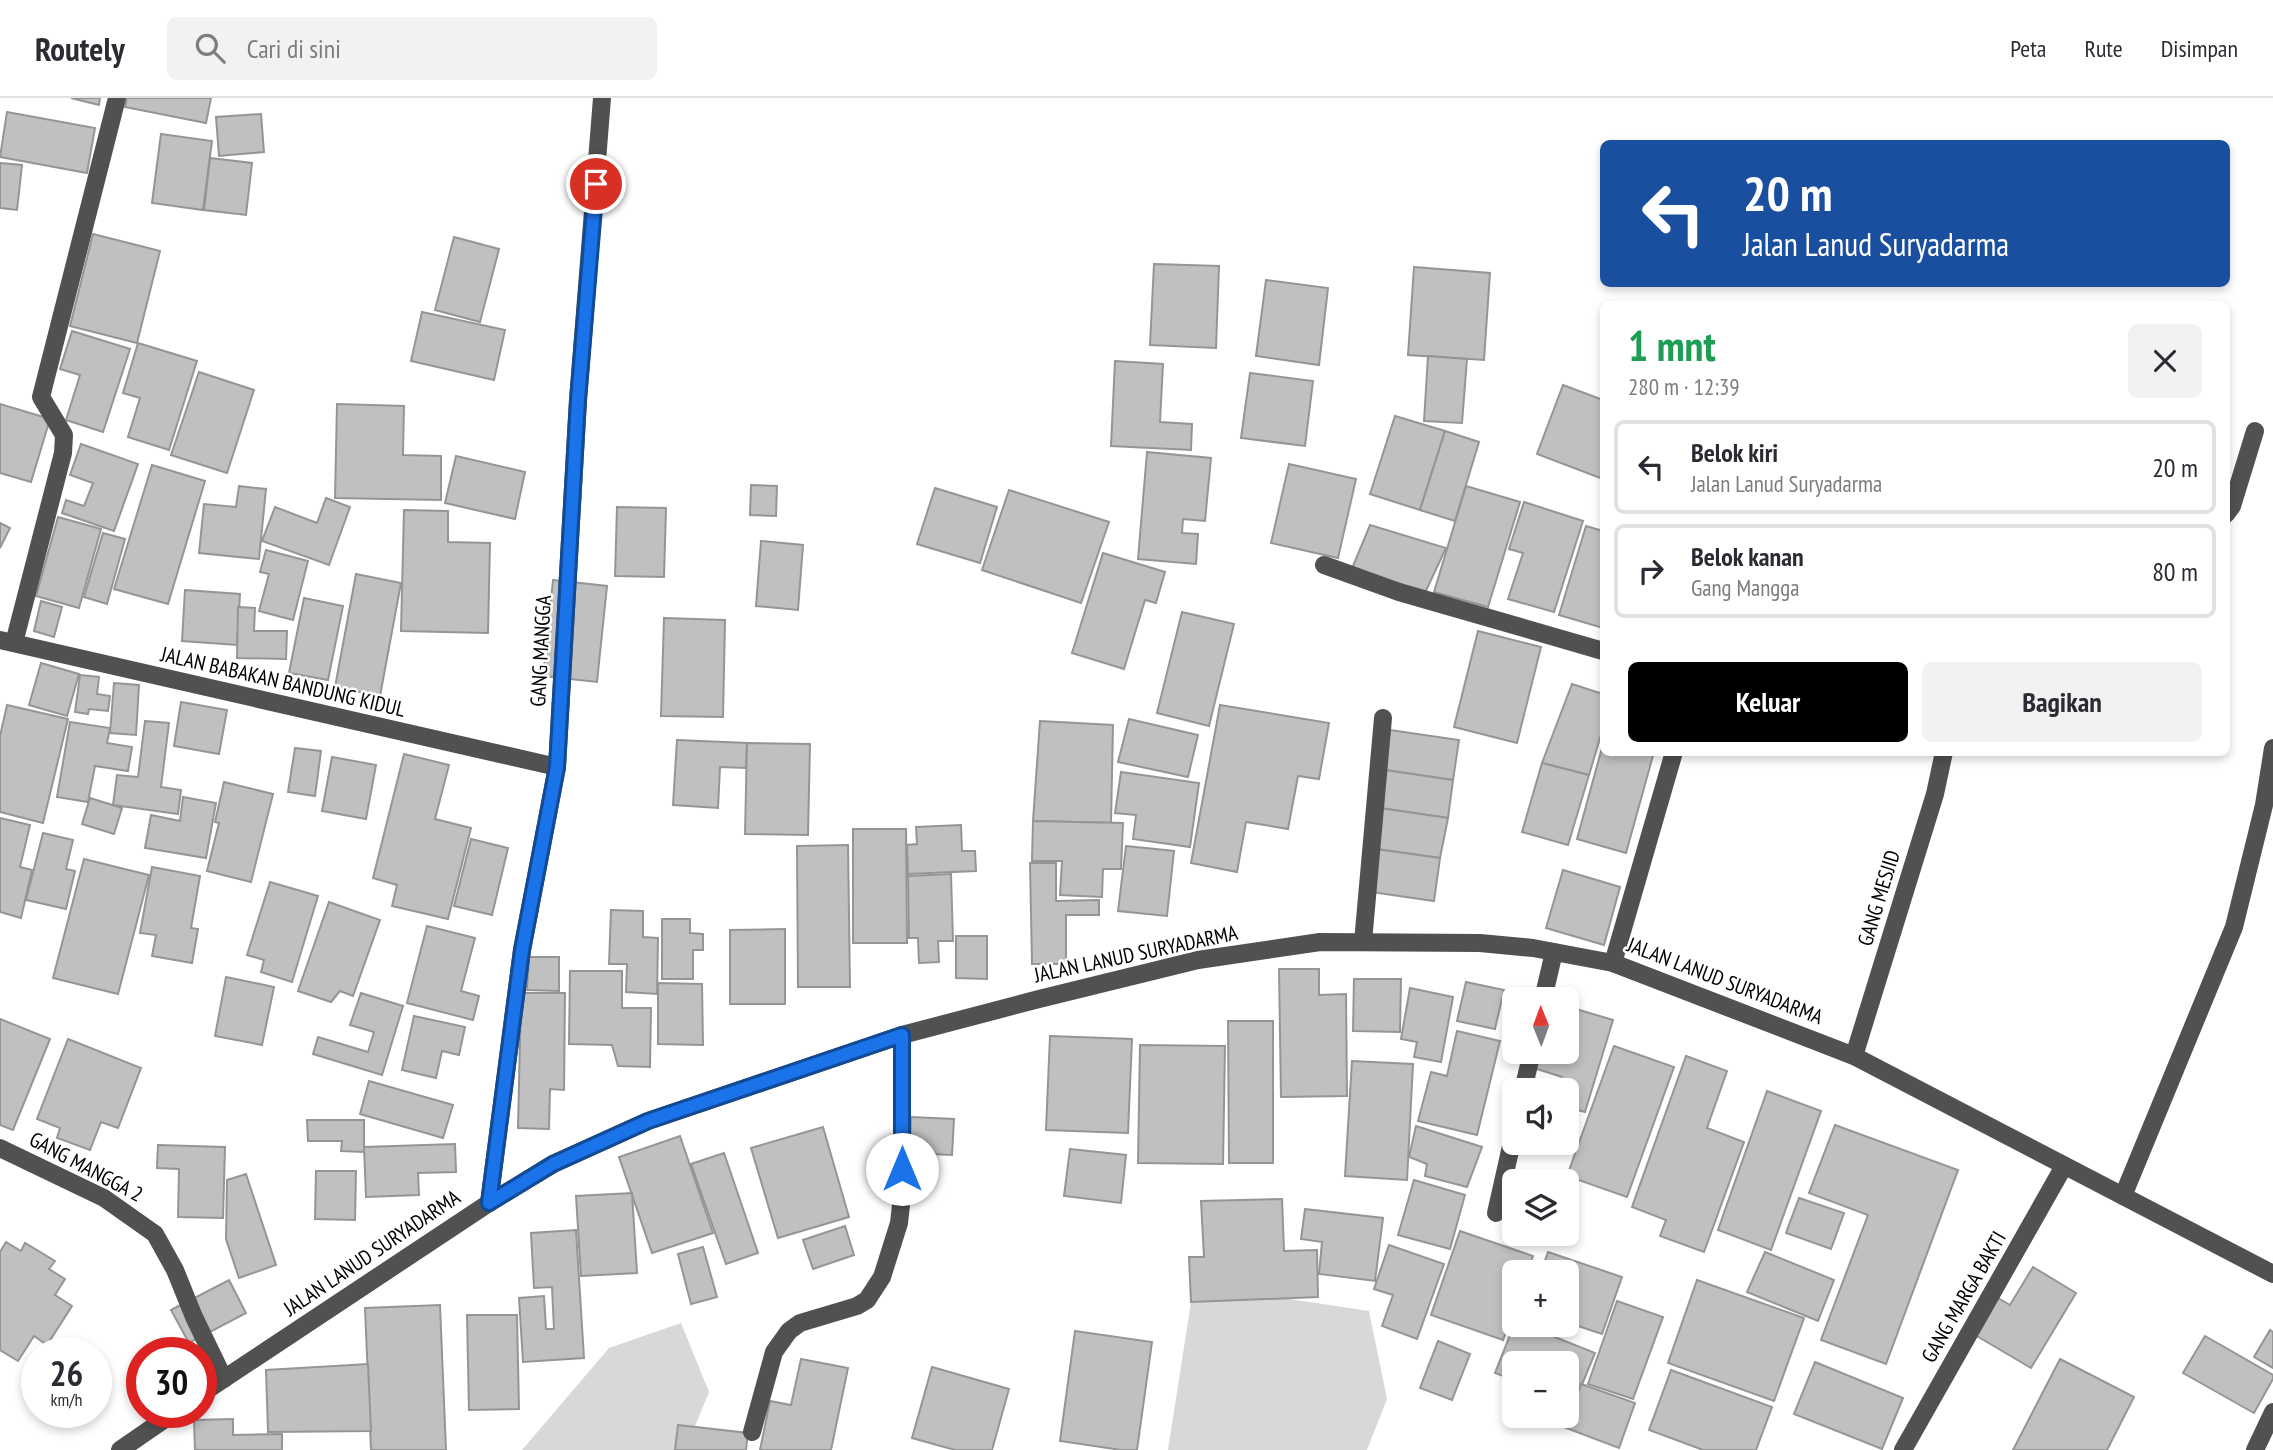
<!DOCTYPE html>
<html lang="id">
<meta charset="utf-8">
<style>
body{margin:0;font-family:"PT Sans Narrow",sans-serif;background:#f2f2f3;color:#2b2b33;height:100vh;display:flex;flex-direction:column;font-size:26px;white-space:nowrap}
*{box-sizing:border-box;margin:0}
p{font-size:23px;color:#7c7c81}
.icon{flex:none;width:38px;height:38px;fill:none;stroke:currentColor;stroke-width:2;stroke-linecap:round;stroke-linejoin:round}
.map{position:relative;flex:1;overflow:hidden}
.panel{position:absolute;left:1600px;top:203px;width:630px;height:455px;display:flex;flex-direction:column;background:#fff;border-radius:10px;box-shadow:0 4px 10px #0003}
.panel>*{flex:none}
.guide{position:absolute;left:1600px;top:42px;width:630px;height:147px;border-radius:10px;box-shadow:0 4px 10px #0003;background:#1a4fa0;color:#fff;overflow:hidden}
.needle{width:46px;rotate:359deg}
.tools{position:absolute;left:1502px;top:889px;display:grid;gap:14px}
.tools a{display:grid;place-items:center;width:77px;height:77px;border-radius:10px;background:#fff;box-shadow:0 4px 10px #0003;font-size:35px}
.speed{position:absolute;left:21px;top:1239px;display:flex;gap:14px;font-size:35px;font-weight:700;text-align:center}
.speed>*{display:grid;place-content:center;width:91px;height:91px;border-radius:50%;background:#fff;box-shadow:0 4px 10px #0003;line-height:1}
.speed small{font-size:18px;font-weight:400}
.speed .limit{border:10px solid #d22;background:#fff;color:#111}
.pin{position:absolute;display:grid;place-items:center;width:60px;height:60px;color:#fff;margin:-30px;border:4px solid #fff;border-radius:50%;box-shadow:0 2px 7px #0007}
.me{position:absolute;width:77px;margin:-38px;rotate:0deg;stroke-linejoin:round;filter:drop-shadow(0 0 5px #0008)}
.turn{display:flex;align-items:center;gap:24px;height:147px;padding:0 28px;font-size:32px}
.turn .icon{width:91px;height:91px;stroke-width:2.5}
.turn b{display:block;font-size:49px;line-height:60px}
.round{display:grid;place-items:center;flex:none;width:74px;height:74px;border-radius:10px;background:#f2f2f3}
.headline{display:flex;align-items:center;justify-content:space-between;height:119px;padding:0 28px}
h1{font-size:42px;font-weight:700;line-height:52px;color:#1e9e55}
.button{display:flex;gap:14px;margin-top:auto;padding:14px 28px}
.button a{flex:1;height:80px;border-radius:10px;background:#000;color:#fff;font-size:28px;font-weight:700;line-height:80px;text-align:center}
.button a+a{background:#f2f2f3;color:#2b2b33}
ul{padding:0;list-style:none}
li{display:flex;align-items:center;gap:21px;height:94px;margin:0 14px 10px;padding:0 14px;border:4px solid #e1e1e2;border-radius:10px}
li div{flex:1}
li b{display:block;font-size:26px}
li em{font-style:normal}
header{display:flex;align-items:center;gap:42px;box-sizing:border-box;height:98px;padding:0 35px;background:#fff;border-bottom:2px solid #e1e1e2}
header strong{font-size:33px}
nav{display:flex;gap:38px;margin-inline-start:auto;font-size:24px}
.search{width:490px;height:63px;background:#f2f2f3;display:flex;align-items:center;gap:18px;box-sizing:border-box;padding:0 24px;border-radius:10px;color:#7c7c81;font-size:26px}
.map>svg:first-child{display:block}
.green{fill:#d8d8d8}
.building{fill:#c0c0c0;stroke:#959595;stroke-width:2}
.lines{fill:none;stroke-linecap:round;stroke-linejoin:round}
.minor{stroke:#515151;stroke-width:18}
.route-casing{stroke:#114b97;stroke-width:18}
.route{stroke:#1a73e8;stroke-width:12}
.labels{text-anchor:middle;stroke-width:5;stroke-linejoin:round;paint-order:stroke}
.street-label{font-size:21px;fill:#000;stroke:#fff}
</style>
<header>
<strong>Routely</strong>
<div class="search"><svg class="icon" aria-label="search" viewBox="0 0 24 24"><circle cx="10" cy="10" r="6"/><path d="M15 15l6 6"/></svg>Cari di sini</div>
<nav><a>Peta</a><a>Rute</a><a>Disimpan</a></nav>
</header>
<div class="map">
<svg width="2273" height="1352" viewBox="0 0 2273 1352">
<rect width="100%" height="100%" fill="#fff"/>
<g class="green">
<polygon points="1197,1187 1369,1213 1387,1301 1367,1352 1168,1352 1191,1204"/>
<polygon points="681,1225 709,1294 693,1333 682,1352 522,1352 609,1250"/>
</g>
<g class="building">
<polygon points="71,0 100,0 99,7"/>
<polygon points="127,0 211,0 206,25 125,9"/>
<polygon points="7,14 95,30 87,75 0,59"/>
<polygon points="261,16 264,54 219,58 216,19"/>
<polygon points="161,36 212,43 203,112 152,105"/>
<polygon points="210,60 252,65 246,117 204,112"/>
<polygon points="0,65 22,67 17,112 0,110"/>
<polygon points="93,136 160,153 137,245 70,228"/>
<polygon points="454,139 499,151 480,224 435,212"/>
<polygon points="1154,166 1219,168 1216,250 1150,247"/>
<polygon points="1414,169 1490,175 1484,262 1408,257"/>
<polygon points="1266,182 1328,190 1319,267 1256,258"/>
<polygon points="422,214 505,232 494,282 411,263"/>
<polygon points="72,233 130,251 103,334 66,322 80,277 60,271"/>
<polygon points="138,245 197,263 169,352 128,339 140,300 123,295"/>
<polygon points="1428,258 1467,261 1462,325 1424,323"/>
<polygon points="1115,263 1163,266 1160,324 1192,326 1191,352 1111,348"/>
<polygon points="199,274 254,292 227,375 171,357"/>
<polygon points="1250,275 1313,283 1305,348 1241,340"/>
<polygon points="1563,287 1603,302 1603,381 1537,356"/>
<polygon points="0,306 50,321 31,384 0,375"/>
<polygon points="337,306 404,308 403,357 441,358 441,402 335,400"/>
<polygon points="1395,318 1445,333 1420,412 1370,396"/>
<polygon points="1445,333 1479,344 1455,423 1420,412"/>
<polygon points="81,346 138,366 114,433 62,415 66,402 84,408 93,385 70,377"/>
<polygon points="1147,354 1211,360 1205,423 1183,421 1182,435 1198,436 1196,466 1138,461"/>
<polygon points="456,358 525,374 515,421 445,405"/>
<polygon points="1289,366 1356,381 1338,460 1271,445"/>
<polygon points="152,367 205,383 168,506 114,491"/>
<polygon points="751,387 777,388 776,418 750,417"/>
<polygon points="239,388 266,391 259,461 199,455 204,406 236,409"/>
<polygon points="1466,388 1520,404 1488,509 1434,494"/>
<polygon points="935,390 997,409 980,465 917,446"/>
<polygon points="1009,392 1109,424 1081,505 982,472"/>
<polygon points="326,400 350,409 329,467 262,443 275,409 317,425"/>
<polygon points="1524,404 1583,423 1554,514 1508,501 1523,455 1509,451"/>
<polygon points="617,409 666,410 664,479 615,478"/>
<polygon points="404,412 448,413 448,444 490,445 488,535 401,533"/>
<polygon points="58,419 101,431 79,510 36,498"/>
<polygon points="0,425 10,430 0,450"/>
<polygon points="1370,427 1446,450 1423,499 1351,473"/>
<polygon points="1586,428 1603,433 1603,530 1559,517"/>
<polygon points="103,435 125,441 107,506 84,499"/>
<polygon points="761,443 803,447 798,512 756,508"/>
<polygon points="266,452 308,463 293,522 259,513 269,476 260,474"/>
<polygon points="1103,455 1165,474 1156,505 1145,502 1124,571 1072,555"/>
<polygon points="356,476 401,485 380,598 335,589"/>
<polygon points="553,482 607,488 597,584 543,578"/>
<polygon points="185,492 240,496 237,547 182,543"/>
<polygon points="304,500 343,508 328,582 289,575"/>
<polygon points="41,503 62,509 54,539 34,533"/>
<polygon points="238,509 255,510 254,533 287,533 286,561 237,560"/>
<polygon points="1182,514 1234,526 1209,628 1157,615"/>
<polygon points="664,520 725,522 723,619 661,618"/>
<polygon points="1478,533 1541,549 1517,645 1454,629"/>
<polygon points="41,565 79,576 67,618 29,607"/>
<polygon points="80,577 99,579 97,596 110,598 108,613 89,611 88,616 75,614"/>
<polygon points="114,585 139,587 136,637 110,635"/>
<polygon points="1572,586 1603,596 1603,630 1589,677 1542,665"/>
<polygon points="181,604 227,612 219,656 174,648"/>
<polygon points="7,607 68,621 43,725 0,714 0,638"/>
<polygon points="1220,607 1329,625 1319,681 1298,678 1288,731 1246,724 1237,774 1191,765"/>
<polygon points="1129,621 1198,637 1188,679 1118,664"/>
<polygon points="145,623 169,625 161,689 181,692 178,716 113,707 117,677 138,679"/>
<polygon points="1040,623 1113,627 1111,725 1033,723"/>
<polygon points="70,624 110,630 107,645 132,649 128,673 95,668 88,704 57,699"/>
<polygon points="1390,632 1459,642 1453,682 1385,672"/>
<polygon points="677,642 747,645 746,670 720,669 718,710 673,707"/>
<polygon points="747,645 810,646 808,737 745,736"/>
<polygon points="1603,646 1603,654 1654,654 1626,755 1577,741"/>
<polygon points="295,650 321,653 315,698 288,694"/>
<polygon points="404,656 449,667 435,721 471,730 448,821 392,808 397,787 373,780"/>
<polygon points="332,659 376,667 366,721 322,713"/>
<polygon points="1542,665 1589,677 1568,747 1522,734"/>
<polygon points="1385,672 1453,682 1448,720 1380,710"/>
<polygon points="1121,674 1199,685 1190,749 1133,741 1136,717 1115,715"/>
<polygon points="224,684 273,696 251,784 207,773 219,725 215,724"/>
<polygon points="183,699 216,705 206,760 145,750 151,717 180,723"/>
<polygon points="90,700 122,710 114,736 82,726"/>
<polygon points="1380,710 1448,720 1440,760 1376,751"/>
<polygon points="0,720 30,727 20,769 32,772 21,820 0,814"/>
<polygon points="1033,723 1123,725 1121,771 1103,771 1102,799 1060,797 1062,763 1032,763"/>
<polygon points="961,727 962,753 975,753 976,773 908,776 907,747 917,746 916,729"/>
<polygon points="853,731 906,731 907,845 853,845"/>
<polygon points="43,735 73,742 66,771 75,773 66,811 26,802"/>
<polygon points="471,741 508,750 492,817 454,808"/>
<polygon points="848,747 850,889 798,889 797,748"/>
<polygon points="1126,748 1174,753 1167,818 1118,813"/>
<polygon points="1376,751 1440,760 1434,803 1371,794"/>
<polygon points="84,761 149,777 118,896 53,880"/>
<polygon points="1030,765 1056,765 1056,803 1099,802 1099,817 1066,817 1066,866 1032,866"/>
<polygon points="152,769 200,778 191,830 198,831 192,865 152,858 156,837 140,835"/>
<polygon points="1563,772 1620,789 1604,847 1546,830"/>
<polygon points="951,776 953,843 938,843 939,864 919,865 918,840 909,840 908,778"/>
<polygon points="270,784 318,798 292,884 261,874 264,862 247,857"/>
<polygon points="329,804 380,822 353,898 340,893 331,904 298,893"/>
<polygon points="611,812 643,813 643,839 658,840 657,896 626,894 627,866 609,866"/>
<polygon points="662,821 690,821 690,835 703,836 703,852 693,852 693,881 662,881"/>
<polygon points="427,828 475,840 461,893 479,898 473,922 407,905"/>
<polygon points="785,831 785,906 730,906 730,832"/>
<polygon points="956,838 987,838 987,881 956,880"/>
<polygon points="529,859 559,859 559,893 527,892"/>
<polygon points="1279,871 1319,871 1319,897 1346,896 1347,998 1281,999"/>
<polygon points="570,873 622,873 622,910 651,910 650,969 618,968 612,947 569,946"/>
<polygon points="226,879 274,889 262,947 215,938"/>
<polygon points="1354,881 1401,881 1400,934 1353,933"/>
<polygon points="1466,884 1504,892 1495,931 1457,923"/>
<polygon points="658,885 702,886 703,947 658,946"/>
<polygon points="1410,890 1453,899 1441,964 1414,959 1417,944 1401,941"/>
<polygon points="361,895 403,908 382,977 313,956 318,939 368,954 374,934 350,927"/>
<polygon points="521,895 565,895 564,992 550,991 549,1031 518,1030"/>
<polygon points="1566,908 1613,922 1585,1014 1566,1009 1566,992 1558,992 1562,979 1531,969 1536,954 1566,954"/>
<polygon points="414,918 465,929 459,957 442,953 436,980 402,972"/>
<polygon points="0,921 50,941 13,1032 0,1027"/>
<polygon points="1228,923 1273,923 1273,1065 1229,1065"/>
<polygon points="1457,933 1500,943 1477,1037 1418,1023 1431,974 1447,978"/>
<polygon points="1050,938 1132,941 1128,1035 1046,1032"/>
<polygon points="68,941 141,970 118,1030 101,1024 90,1052 57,1040 60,1030 37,1021"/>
<polygon points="1140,947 1225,948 1223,1066 1138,1065"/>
<polygon points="1614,948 1674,969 1627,1099 1567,1078"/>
<polygon points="1686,958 1727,973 1707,1030 1744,1044 1704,1154 1660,1138 1666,1122 1632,1109"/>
<polygon points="1352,963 1413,966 1407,1082 1345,1078"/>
<polygon points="369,983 453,1007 443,1040 360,1016"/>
<polygon points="1767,993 1821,1013 1771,1152 1718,1132"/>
<polygon points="911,1019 954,1021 952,1057 910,1055"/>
<polygon points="307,1022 364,1022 364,1054 341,1053 342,1043 308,1043"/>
<polygon points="1835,1027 1958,1072 1886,1266 1821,1242 1868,1117 1809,1095"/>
<polygon points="1416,1028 1482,1049 1467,1089 1425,1078 1427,1066 1409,1059"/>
<polygon points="823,1029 849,1119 778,1140 751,1050"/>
<polygon points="680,1038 713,1135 652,1155 619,1059"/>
<polygon points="455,1046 456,1074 418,1075 419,1097 366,1099 364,1049"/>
<polygon points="158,1047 225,1049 223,1120 178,1119 179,1071 157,1070"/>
<polygon points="1070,1051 1126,1057 1121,1105 1064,1098"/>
<polygon points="724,1055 758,1155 726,1166 691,1066"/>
<polygon points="316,1073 356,1073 355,1122 315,1121"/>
<polygon points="246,1076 276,1167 239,1180 226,1141 227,1082"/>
<polygon points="1414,1082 1465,1097 1450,1151 1398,1137"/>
<polygon points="632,1095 637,1175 581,1178 576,1098"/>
<polygon points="1799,1100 1844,1115 1831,1151 1786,1135"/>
<polygon points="1282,1101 1284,1153 1317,1152 1318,1199 1191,1204 1189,1159 1204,1159 1201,1103"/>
<polygon points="1305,1111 1383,1120 1375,1183 1319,1176 1322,1144 1301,1141"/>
<polygon points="845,1128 854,1157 813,1171 803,1142"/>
<polygon points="576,1132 584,1260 523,1264 519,1200 544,1198 546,1231 554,1231 552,1189 534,1190 531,1135"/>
<polygon points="1460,1133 1533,1158 1527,1174 1514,1174 1514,1212 1503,1242 1431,1217"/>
<polygon points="6,1144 21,1153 25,1145 55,1163 49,1171 65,1181 55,1197 72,1208 47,1247 34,1238 18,1263 0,1252 0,1154"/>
<polygon points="1389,1147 1444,1166 1417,1241 1382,1228 1393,1197 1374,1191"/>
<polygon points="703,1149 717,1199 691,1206 678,1156"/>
<polygon points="1548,1154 1622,1179 1602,1236 1566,1224 1566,1174 1541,1174"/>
<polygon points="1765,1154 1834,1182 1818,1223 1747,1194"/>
<polygon points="2033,1169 2076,1195 2031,1270 1975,1237 1998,1200 2010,1207"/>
<polygon points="229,1182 246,1215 189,1245 171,1212"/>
<polygon points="1697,1182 1804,1220 1774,1303 1668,1265"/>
<polygon points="1617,1203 1663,1219 1633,1301 1588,1286"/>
<polygon points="440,1207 446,1352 371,1352 365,1210"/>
<polygon points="467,1217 517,1217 519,1311 469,1312"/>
<polygon points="1514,1227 1525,1227 1595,1255 1574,1306 1566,1303 1566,1265 1514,1265 1514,1282 1495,1275"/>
<polygon points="2270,1232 2273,1234 2273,1270 2254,1259"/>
<polygon points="1075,1233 1152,1244 1137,1352 1121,1352 1060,1343"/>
<polygon points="2205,1238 2273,1277 2273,1281 2254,1315 2183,1275"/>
<polygon points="1438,1243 1470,1256 1452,1302 1420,1290"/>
<polygon points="801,1261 848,1270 831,1352 760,1352 770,1303 791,1307"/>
<polygon points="2060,1261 2134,1299 2107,1352 2013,1352"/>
<polygon points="1815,1264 1903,1300 1882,1351 1794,1316"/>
<polygon points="368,1266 371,1333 268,1334 266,1272"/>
<polygon points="932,1269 1009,1291 992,1352 955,1352 912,1340"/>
<polygon points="1671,1272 1772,1309 1756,1352 1703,1352 1649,1332"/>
<polygon points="1581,1286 1635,1305 1619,1350 1566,1330"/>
<polygon points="233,1321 233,1337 282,1336 282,1352 195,1352 194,1322"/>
<polygon points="678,1327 748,1335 746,1352 675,1352"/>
</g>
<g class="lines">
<g class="minor">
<polyline points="2226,416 2232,408 2255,333"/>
<polyline points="1324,467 1399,494 1603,553"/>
<polyline points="0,542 557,669"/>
<polyline points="14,545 63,355 64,337 41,299 117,0"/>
<polyline points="1363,844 1383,620"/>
<polyline points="1613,865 1674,654"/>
<polyline points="1543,901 1554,854"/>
<polyline points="1854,958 1935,696 1944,654"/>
<polyline points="1523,992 1532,954"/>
<polyline points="0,1050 104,1100 155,1136 175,1172 194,1219 224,1281"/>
<polyline points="2123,1098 2234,829 2264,707 2273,650"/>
<polyline points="489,1105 522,852 557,669 578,302 602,0"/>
<polyline points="1496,1115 1514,1035"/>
<polyline points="201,1296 489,1105 553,1066 648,1023 902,937 1039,901 1198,862 1320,844 1480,845 1533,850 1613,865 1854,958 2273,1176"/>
<polyline points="752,1334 774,1254 789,1233 800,1225 857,1208 867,1202 882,1179 899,1125 902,1098 902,937"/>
<polyline points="120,1352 175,1314"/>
<polyline points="1903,1352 2064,1068"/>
<polyline points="2255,1352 2273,1314"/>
</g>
</g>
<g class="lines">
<g class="route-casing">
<polyline id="route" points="596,86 578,302 557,669 522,852 489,1105 553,1066 648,1023 902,937 902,1071"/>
</g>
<use href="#route" class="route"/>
</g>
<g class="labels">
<g class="street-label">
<text transform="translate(541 553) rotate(-87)" y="7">GANG MANGGA</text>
<text transform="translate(283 584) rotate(13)" y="7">JALAN BABAKAN BANDUNG KIDUL</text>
<text transform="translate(1879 800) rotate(-73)" y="7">GANG MESJID</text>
<text transform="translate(1136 856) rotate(-12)" y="7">JALAN LANUD SURYADARMA</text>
<text transform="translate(1725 883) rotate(21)" y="7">JALAN LANUD SURYADARMA</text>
<text transform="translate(86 1069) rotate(28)" y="7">GANG MANGGA 2</text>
<text transform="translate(372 1155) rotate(-34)" y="7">JALAN LANUD SURYADARMA</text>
<text transform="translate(1964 1199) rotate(-60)" y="7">GANG MARGA BAKTI</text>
</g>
</g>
</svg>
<div class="tools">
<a><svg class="needle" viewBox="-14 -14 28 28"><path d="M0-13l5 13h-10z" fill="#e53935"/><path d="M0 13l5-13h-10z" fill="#7c7c81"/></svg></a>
<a><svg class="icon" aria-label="sound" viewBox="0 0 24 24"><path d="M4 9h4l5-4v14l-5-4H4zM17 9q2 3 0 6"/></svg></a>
<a><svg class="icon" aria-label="layers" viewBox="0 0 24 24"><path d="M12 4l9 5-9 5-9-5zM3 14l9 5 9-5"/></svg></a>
<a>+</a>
<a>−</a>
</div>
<div class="speed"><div>26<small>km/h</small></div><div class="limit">30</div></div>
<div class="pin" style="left:596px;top:86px;background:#d93025"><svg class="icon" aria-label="arrive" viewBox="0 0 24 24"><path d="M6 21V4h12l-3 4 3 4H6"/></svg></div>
<svg class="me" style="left:902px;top:1071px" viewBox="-20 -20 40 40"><circle r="19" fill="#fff"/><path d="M0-13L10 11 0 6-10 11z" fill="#1a73e8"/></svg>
<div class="guide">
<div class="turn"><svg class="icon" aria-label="left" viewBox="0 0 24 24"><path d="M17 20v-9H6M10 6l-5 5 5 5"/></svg><div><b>20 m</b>Jalan Lanud Suryadarma</div></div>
</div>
<section class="panel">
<div class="headline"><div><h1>1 mnt</h1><p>280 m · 12:39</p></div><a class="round"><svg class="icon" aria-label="close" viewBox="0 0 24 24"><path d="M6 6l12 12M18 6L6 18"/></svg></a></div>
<ul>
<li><svg class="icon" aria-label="left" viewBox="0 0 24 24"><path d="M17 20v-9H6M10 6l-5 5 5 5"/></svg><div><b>Belok kiri</b><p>Jalan Lanud Suryadarma</p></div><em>20 m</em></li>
<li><svg class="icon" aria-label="right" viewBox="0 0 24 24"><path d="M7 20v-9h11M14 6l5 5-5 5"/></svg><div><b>Belok kanan</b><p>Gang Mangga</p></div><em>80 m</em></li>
</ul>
<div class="button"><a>Keluar</a><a>Bagikan</a></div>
</section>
</div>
